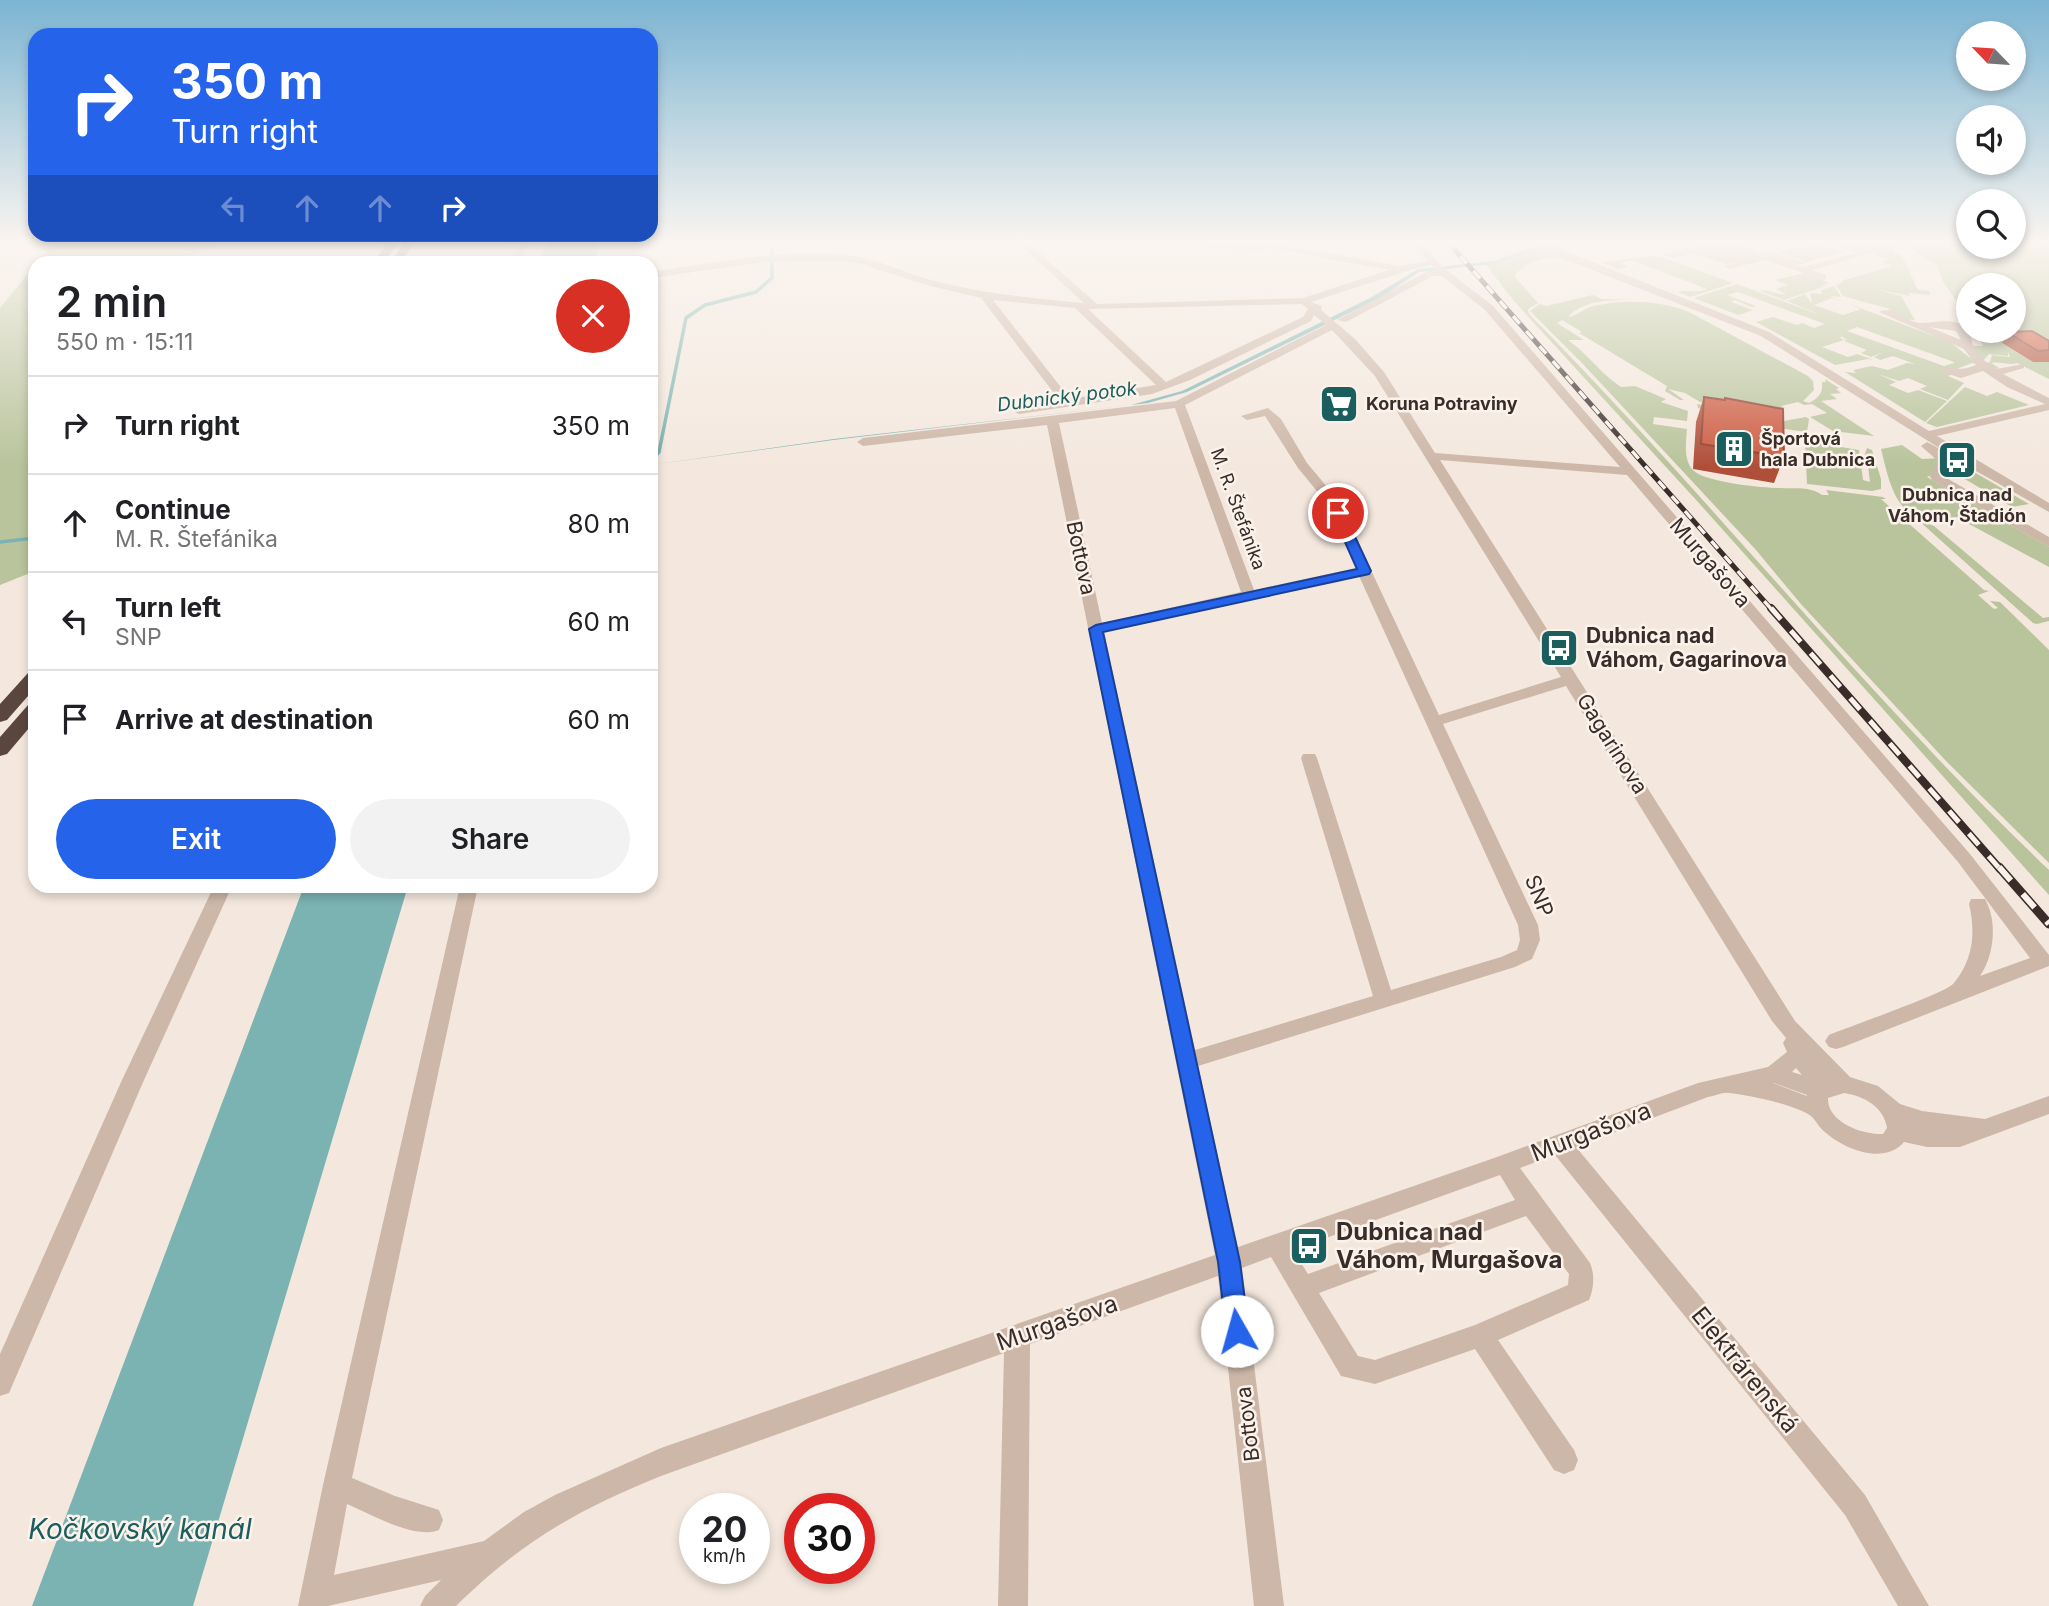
<!DOCTYPE html>
<meta charset="utf-8">
<style>
body{margin:0;font-family:Inter,sans-serif;background:#f2f2f2;color:#202124;height:100vh;display:flex;flex-direction:column;font-size:26px;white-space:nowrap}
*{box-sizing:border-box;margin:0}
p{font-size:23px;color:#757577}
.icon{flex:none;width:38px;height:38px;fill:none;stroke:currentColor;stroke-width:2;stroke-linecap:round;stroke-linejoin:round}
.map{position:relative;flex:1;overflow:hidden}
.sheet{position:absolute;left:28px;top:256px;width:630px;height:637px;display:flex;flex-direction:column;background:#fff;border-radius:21px;box-shadow:0 4px 10px #0003}
.sheet>*{flex:none}
.hud{position:absolute;left:28px;top:28px;width:630px;height:214px;border-radius:21px;box-shadow:0 4px 10px #0003;background:#2563eb;color:#fff;overflow:hidden}
.needle{width:46px;rotate:295deg}
.fabs{position:absolute;left:1956px;top:21px;display:grid;gap:14px}
.fabs a{display:grid;place-items:center;width:70px;height:70px;border-radius:50%;background:#fff;box-shadow:0 4px 10px #0003;font-size:35px}
.speed{position:absolute;left:679px;top:1493px;display:flex;gap:14px;font-size:35px;font-weight:700;text-align:center}
.speed>*{display:grid;place-content:center;width:91px;height:91px;border-radius:50%;background:#fff;box-shadow:0 4px 10px #0003;line-height:1}
.speed small{font-size:18px;font-weight:400}
.speed .limit{border:10px solid #d22;background:#fff;color:#111}
.pin{position:absolute;display:grid;place-items:center;width:60px;height:60px;color:#fff;margin:-30px;border:4px solid #fff;border-radius:50%;box-shadow:0 2px 7px #0007}
.me{position:absolute;width:77px;margin:-38px;rotate:353deg;stroke-linejoin:round;filter:drop-shadow(0 0 5px #0008)}
.turn{display:flex;align-items:center;gap:24px;height:147px;padding:0 28px;font-size:32px}
.turn .icon{width:91px;height:91px;stroke-width:2.5}
.turn b{display:block;font-size:49px;line-height:60px}
.lanes{display:flex;align-items:center;height:66px;padding:0 28px;background:#0003;justify-content:center;gap:35px;direction:ltr}
.lanes .off{opacity:.35}
.round{display:grid;place-items:center;flex:none;width:74px;height:74px;border-radius:37px;background:#f2f2f2}
.headline{display:flex;align-items:center;justify-content:space-between;height:119px;padding:0 28px}
h1{font-size:42px;font-weight:600;line-height:52px}
.cta{display:flex;gap:14px;margin-top:auto;padding:14px 28px}
.cta a{flex:1;height:80px;border-radius:42px;background:#2563eb;color:#fff;font-size:28px;font-weight:600;line-height:80px;text-align:center}
.cta a+a{background:#f2f2f2;color:#202124}
ul{padding:0;list-style:none}
li{display:flex;align-items:center;gap:21px;height:98px;padding:0 28px;border-top:2px solid #e0e0e0}
li div{flex:1}
li b{display:block;font-size:26px}
li em{font-style:normal}
.map>svg:first-child{display:block}
.green{fill:#b9c49c;fill-rule:evenodd}
.water{fill:#7ab3b2}
.lines{fill:none;stroke-linecap:round;stroke-linejoin:round}
.stream{stroke:#7ab3b2;stroke-width:3.5}
.street{fill:#cdb7a8;fill-rule:evenodd}
.highway{fill:#5b463f;fill-rule:evenodd}
.rail-far2-casing{stroke:#3a2d29;stroke-width:5}
.rail-far1-casing{stroke:#3a2d29;stroke-width:8}
.rail-casing{stroke:#3a2d29;stroke-width:9}
.rail-far2{stroke:#fbf3eb;stroke-width:3.5;stroke-dasharray:10;stroke-linecap:butt}
.rail-far1{stroke:#fbf3eb;stroke-width:5;stroke-dasharray:15;stroke-linecap:butt}
.rail{stroke:#fbf3eb;stroke-width:6;stroke-dasharray:18;stroke-linecap:butt}
.wall{fill:#b04f39}
.building{fill:#cd5c42;stroke:#90402e;stroke-width:2}
.route{fill:#2563eb;stroke:#184099;stroke-width:2}
.labels{text-anchor:middle;stroke-width:5;stroke-linejoin:round;paint-order:stroke}
.far-poi-label{font-size:18px;font-weight:bold;fill:#3a2d29;stroke:#fbf3eb;text-anchor:start}
.far-street-label{font-size:18px;fill:#3a2d29;stroke:#fbf3eb}
.far-water-label{font-size:19px;font-style:italic;fill:#1b5e5e;stroke:#fbf3eb}
.street-label{font-size:21px;fill:#3a2d29;stroke:#fbf3eb}
.poi-label{font-size:21px;font-weight:bold;fill:#3a2d29;stroke:#fbf3eb;text-anchor:start}
.near-street-label{font-size:24px;fill:#3a2d29;stroke:#fbf3eb}
.near-poi-label{font-size:24px;font-weight:bold;fill:#3a2d29;stroke:#fbf3eb;text-anchor:start}
.near-water-label{font-size:28px;font-style:italic;fill:#1b5e5e;stroke:#fbf3eb}
</style>
<div class="map">
<svg width="2049" height="1606" viewBox="0 0 2049 1606">
<rect width="100%" height="100%" fill="#f4e8de"/>
<g class="green">
<polygon points="55,241 231,241 171,262 37,262"/>
<polygon points="1708,241 1728,241 1731,242 1730,244 1741,245 1763,241 1766,242 1747,248 1762,253 1770,251 1805,263 1797,265 1756,253 1761,257 1727,264 1695,254 1676,257 1679,259 1661,255"/>
<polygon points="1825,241 1878,241 1891,245 1854,253"/>
<path d="M1969 241V247H2014V241H2049V343L2003 344 2033 362H2049V379L2017 363C2008 366 2001 361 1991 363L1999 368 1996 369 1984 363 1990 362 1992 355 2010 357 2008 352V356L1989 354 1982 362 1972 346H1983L1976 331H2014V285H1969V320L1943 281 1936 263C1921 260 1913 247 1898 242Z"/>
<polygon points="1816,242 1845,251 1807,262 1777,252"/>
<polygon points="1892,246 1895,253 1901,254 1918,290 1929,291 1931,295 1909,293 1910,296 1874,289 1901,296 1915,320 1900,319 1886,312 1890,309 1843,296 1836,285 1844,282 1841,281 1892,266 1883,262 1889,260 1873,254 1861,255"/>
<path d="M1539 249 1556 254V258C1540 258 1525 263 1514 276L1538 303 1528 309 1529 314C1708 495 1865 695 2049 870V895L1698 502 1514 301 1486 265Z"/>
<path d="M1655 256 1664 258 1733 283 1690 297 1678 292C1689 289 1697 294 1707 289L1631 260 1621 263 1628 267 1618 269 1600 262Z"/>
<polygon points="35,265 35,571 0,585 0,308"/>
<path d="M1805 273 1829 283 1816 288 1832 284 1784 300 1760 291C1769 288 1776 296 1786 294L1776 289 1788 285 1775 280Z"/>
<path d="M1737 284 1823 316 1787 301 1805 294 1812 304 1810 293 1822 294 1821 290 1834 286 1841 297 1830 296 1841 301 1832 298 1814 305 1843 315 1861 309 1847 303 1950 342 1978 364 1972 363 1951 371 1954 373 1948 376 1964 383 1948 400 1920 389 1927 386 1908 378 1899 381 1878 374 1896 382 1889 385 1908 393 1918 390 1947 401 1925 422 1845 372 1856 373 1853 370 1872 366 1888 370 1907 363 1915 364 1893 356 1880 360 1874 357 1883 352 1871 357 1861 353 1867 350 1844 341 1847 339 1843 338 1841 332 1842 337H1839L1844 340 1822 347 1848 357 1857 354 1874 360 1868 359 1835 365 1756 322 1773 317 1815 331 1797 325 1802 323 1814 328 1825 324 1738 292 1727 295 1756 306 1751 307 1735 300 1731 302 1753 310 1738 315 1694 298ZM1857 327 1954 362V363L1944 366 1847 331Z"/>
<path d="M1593 295 1601 299 1636 300C1614 300 1583 299 1568 317 1577 316 1584 308 1594 306 1623 299 1661 300 1689 312L1808 376 1813 381 1814 390 1803 401 1809 403C1819 398 1823 393 1822 382H1826L1825 379 1839 388 1836 389 1841 393 1830 394 1837 399 1821 401 1874 436 1833 431 1810 417 1827 413 1812 404 1804 405 1798 402 1781 406 1785 408 1768 412 1784 421 1806 417 1809 419 1807 432 1755 425 1698 408 1697 404 1738 410 1700 402 1685 393 1668 389 1684 400H1680L1665 391 1667 386 1579 333 1582 332 1562 320 1557 323 1584 340H1568C1587 353 1599 372 1621 387L1635 386 1666 399 1661 402 1688 411 1687 421 1654 417 1653 424 1687 429C1686 443 1683 461 1694 471 1706 482 1762 488 1780 488 1794 489 1810 486 1822 495H1829L1826 490 1883 497 1886 499H1881L1984 590 1989 591 1978 595 1994 609 1998 608 1990 601 2000 602 2049 650V863L1946 761 1800 603 1756 550 1582 363 1530 311 1540 304 1546 306Z"/>
<polygon points="1965,387 1987,396 1997,392 2029,405 1937,427 1926,423"/>
<polygon points="1805,441 1859,450 1863,480 1870,482 1867,458 1864,457 1867,448 1872,450 1881,479 1881,489 1872,491 1807,484"/>
<path d="M1902 445 1922 459 1940 458 1932 475 1927 477 2049 547V567L1956 517C1899 529 1892 494 1881 449Z"/>
<polygon points="1945,457 1948,457 2029,504 2012,507 1958,475 1941,478"/>
<polygon points="1918,520 1934,526 2043,618 2049,617 2049,621 2037,624 2033,623"/>
</g>
<g class="water">
<polygon points="548,241 600,241 594,262 540,262"/>
<polygon points="1534,247 1539,249 1494,264 1419,272 1380,298 1187,392 1148,403 833,440 651,465 834,439 1131,405 1182,391 1370,298 1418,269 1494,261"/>
<polygon points="304,886 408,886 193,1606 32,1606"/>
</g>
<g class="lines">
<g class="stream">
<polyline points="1537,248 1557,241"/>
<polyline points="651,461 659,452 686,318 705,305 756,292 772,278 772,241"/>
<polyline points="0,542 35,538"/>
</g>
<g class="street">
<polygon points="523,241 533,241 517,262 508,262"/>
<path d="M1016 241H1026L1097 304 1303 298 1389 270 1266 247 1262 251 1168 244 1163 241 1252 244 1243 241H1262L1400 266 1427 261 1410 241H1420L1444 268 1493 306 1970 854 2049 955V966L1843 1047 1836 1049 1829 1047 1825 1041 1829 1035C1848 1027 1943 994 1953 984 1973 961 1976 933 1969 904L1971 899H1985C1998 922 1994 956 1980 976L2030 958 1958 862 1627 475 1440 460 1795 1021 1850 1077 1878 1086 1900 1104 1922 1111 1985 1119 2049 1096V1114L1960 1147H1927L1904 1142C1884 1165 1846 1150 1826 1133 1820 1129 1817 1122 1812 1117 1799 1105 1747 1095 1729 1093 1723 1092 1715 1096 1708 1097L1576 1147 1865 1495 1929 1606H1898L1845 1515 1555 1155 1520 1168 1590 1263C1595 1275 1594 1288 1589 1300L1498 1340 1574 1450 1578 1460 1574 1470 1564 1474 1554 1470 1475 1349 1375 1384 1341 1376 1271 1257 1242 1268 1284 1606H1254L1218 1276 1030 1344 1028 1606H998L1004 1353 661 1476C577 1510 521 1542 456 1606H420L425 1596 441 1580 328 1606H298L323 1485 460 886H478L352 1478 395 1496 439 1510 443 1520 439 1530C416 1540 370 1514 347 1504L334 1575 484 1541 524 1512 555 1495 661 1448 1215 1255 1047 425 863 446 857 442 863 438 1176 401 1326 325 1314 315 1311 321 1190 380 1152 394 1019 414 1015 412V408L1060 401 981 298 927 285 858 263 838 261 764 262 651 278V272C713 263 797 246 859 257 885 262 910 275 935 281 984 294 1033 298 1084 303ZM1432 265 1436 270 1428 271 1337 320 1346 322 1433 276H1442L1485 310 1620 467 1435 453 1384 372 1355 339 1321 310 1322 306 1311 302 1410 270ZM993 300 1075 308 1156 385 1070 399ZM1302 304 1308 309 1303 317 1166 382 1088 309ZM1332 330 1375 376 1561 677 1439 715 1338 500 1307 463 1281 419 1268 408 1241 416 1247 420 1265 416 1298 468 1325 501 1356 568 1254 590 1185 405ZM1175 408 1241 592 1102 623 1059 423ZM1359 576 1518 925 1520 940 1517 950 1501 957 1391 990 1317 758 1315 754H1303L1301 758 1373 996 1195 1050 1104 632ZM1566 686 1772 1021 1786 1038 1783 1043 1787 1052 1768 1067 1698 1083 1497 1157 1238 1247 1198 1066 1515 967 1532 959 1540 940 1538 925 1443 724ZM1796 1068 1802 1075 1792 1072ZM1773 1083H1774L1807 1095V1096ZM1844 1093C1864 1096 1884 1107 1887 1128L1883 1134C1864 1135 1827 1123 1828 1098ZM1500 1175 1515 1200 1308 1274 1293 1250ZM1526 1216 1569 1274 1568 1285 1475 1325 1375 1360 1358 1356 1319 1293Z"/>
<path d="M1518 241C1529 241 1539 246 1549 246 1559 246 1569 241 1580 241L1560 249 1769 332 1929 431 2045 404 2007 387 1983 371 1961 378 1942 372V368C1958 365 1956 373 1976 365L1964 349 1879 312C1891 304 1906 322 1920 323 1934 323 1957 316 1968 330 1971 333 1971 341 1973 345 1977 356 1987 363 1996 369L2024 364V368L2003 374 2049 398V410L1937 436 2049 503V512L1976 471 1761 336ZM1929 327 1956 331 1961 340Z"/>
<polygon points="1744,241 1733,245 1728,242 1729,241"/>
<polygon points="1884,241 1898,241 1903,244 1812,270 1826,275 1826,279 1823,280 1765,260 1729,269 1724,266 1766,254 1803,267 1888,244"/>
<polygon points="1927,442 1942,450 1950,461 1943,476 2049,537 2049,547 1932,480 1930,477 1938,461 1921,446"/>
<polygon points="214,886 232,886 144,1080 9,1393 0,1396 0,1354 122,1080"/>
</g>
<g class="highway">
<polygon points="388,241 399,241 384,262 374,262"/>
<polygon points="405,241 416,241 401,262 391,262"/>
<polygon points="35,671 35,688 7,720 0,722 0,704 28,673"/>
<polygon points="35,703 35,721 7,754 0,756 0,737 28,705"/>
</g>
<g class="rail-far2-casing">
<polyline id="rail-far2" points="1447,241 1772,610"/>
</g>
<g class="rail-far1-casing">
<polyline id="rail-far1" points="1771,608 2000,869"/>
</g>
<g class="rail-casing">
<polyline id="rail" points="1999,867 2049,924"/>
</g>
<use href="#rail-far2" class="rail-far2"/>
<use href="#rail-far1" class="rail-far1"/>
<use href="#rail" class="rail"/>
</g>
<g class="wall">
<polygon points="2007,332 2049,341 2049,362 2033,362 2002,343"/>
<polygon points="1704,397 1784,457 1774,483 1693,469 1696,422"/>
</g>
<g class="building">
<polygon points="2032,331 2049,341 2049,350 2038,351 2007,332"/>
<polygon points="1704,397 1725,400 1725,398 1783,409 1784,457 1701,444"/>
</g>
<linearGradient id="sky" x2="0" y2="1"><stop stop-color="#7cb4d2"/><stop offset="0.52" stop-color="#faf5f0"/><stop offset="1" stop-color="#faf5f0" stop-opacity="0"/></linearGradient>
<rect width="2049" height="466" fill="url(#sky)"/>
<polygon class="route" points="1338,510 1344,513 1371,571 1369,574 1103,632 1240,1262 1249,1331 1245,1339 1237,1342 1229,1339 1226,1331 1218,1262 1089,629 1096,625 1357,569 1332,513"/>
<defs>
<g id="supermarket-square" transform="scale(2.0125)"><rect x="-9" y="-9" width="18" height="18" rx="4" fill="#1b5e5e" stroke="#fbf3eb"/><path d="M-6-5.5h2.5l.6 2H6L4.5 2H-2.5L-4.4-4H-6ZM-1.5 3.2a1.3 1.3 0 1 0 .1 0ZM3 3.2a1.3 1.3 0 1 0 .1 0Z" fill="#fff"/></g>
<g id="building-square" transform="scale(2.0125)"><rect x="-9" y="-9" width="18" height="18" rx="4" fill="#1b5e5e" stroke="#fbf3eb"/><path d="M-4-6H4V6H1V3H-1V6H-4ZM-2.5-4.3h1.7v1.8h-1.7ZM.8-4.3h1.7v1.8H.8ZM-2.5-1h1.7V.8h-1.7ZM.8-1h1.7V.8H.8Z" fill="#fff"/></g>
<g id="bus-square" transform="scale(2.0125)"><rect x="-9" y="-9" width="18" height="18" rx="4" fill="#1b5e5e" stroke="#fbf3eb"/><path d="M-5-6H5V4H4V6H2V4H-2V6H-4V4H-5ZM-3.5-4V0h7V-4ZM-3.5 1.2v1.5H-2V1.2ZM2 1.2v1.5H3.5V1.2Z" fill="#fff"/></g>
</defs>
<g fill-rule="evenodd">
<use href="#supermarket-square" x="1339" y="404"/>
<use href="#building-square" x="1734" y="449"/>
<use href="#bus-square" x="1957" y="460"/>
<use href="#bus-square" x="1559" y="648"/>
<use href="#bus-square" x="1309" y="1246"/>
</g>
<g class="labels">
<g class="far-poi-label">
<text x="1366" y="410">Koruna Potraviny</text>
<text x="1761" y="445">Športová<tspan x="1761" dy="21">hala Dubnica</tspan></text>
<text x="1957" y="501" text-anchor="middle">Dubnica nad<tspan x="1957" dy="21">Váhom, Štadión</tspan></text>
</g>
<g class="far-street-label">
<text transform="translate(1238 509) rotate(70)" y="6">M. R. Štefánika</text>
</g>
<g class="far-water-label">
<text transform="translate(1067 396) rotate(-7)" y="7">Dubnický potok</text>
</g>
<g class="street-label">
<text transform="translate(1081 558) rotate(78)" y="7">Bottova</text>
<text transform="translate(1710 563) rotate(49)" y="7">Murgašova</text>
<text transform="translate(1612 744) rotate(58)" y="7">Gagarinova</text>
<text transform="translate(1539 896) rotate(68)" y="7">SNP</text>
<text transform="translate(1248 1424) rotate(-97)" y="7">Bottova</text>
</g>
<g class="poi-label">
<text x="1586" y="643">Dubnica nad<tspan x="1586" dy="24">Váhom, Gagarinova</tspan></text>
</g>
<g class="near-street-label">
<text transform="translate(1591 1132) rotate(-21)" y="8">Murgašova</text>
<text transform="translate(1057 1323) rotate(-19)" y="8">Murgašova</text>
<text transform="translate(1745 1370) rotate(51)" y="8">Elektrárenská</text>
</g>
<g class="near-poi-label">
<text x="1336" y="1240">Dubnica nad<tspan x="1336" dy="28">Váhom, Murgašova</tspan></text>
</g>
<g class="near-water-label">
<text x="140" y="1539">Kočkovský kanál</text>
</g>
</g>
</svg>
<div class="fabs">
<a><svg class="needle" viewBox="-14 -14 28 28"><path d="M0-13l5 13h-10z" fill="#e53935"/><path d="M0 13l5-13h-10z" fill="#757577"/></svg></a>
<a><svg class="icon" aria-label="sound" viewBox="0 0 24 24"><path d="M4 9h4l5-4v14l-5-4H4zM17 9q2 3 0 6"/></svg></a>
<a><svg class="icon" aria-label="search" viewBox="0 0 24 24"><circle cx="10" cy="10" r="6"/><path d="M15 15l6 6"/></svg></a>
<a><svg class="icon" aria-label="layers" viewBox="0 0 24 24"><path d="M12 4l9 5-9 5-9-5zM3 14l9 5 9-5"/></svg></a>
</div>
<div class="speed"><div>20<small>km/h</small></div><div class="limit">30</div></div>
<div class="pin" style="left:1338px;top:513px;background:#d93025"><svg class="icon" aria-label="arrive" viewBox="0 0 24 24"><path d="M6 21V4h12l-3 4 3 4H6"/></svg></div>
<svg class="me" style="left:1237px;top:1331px" viewBox="-20 -20 40 40"><circle r="19" fill="#fff"/><path d="M0-13L10 11 0 6-10 11z" fill="#2563eb"/></svg>
<div class="hud">
<div class="turn"><svg class="icon" aria-label="right" viewBox="0 0 24 24"><path d="M7 20v-9h11M14 6l5 5-5 5"/></svg><div><b>350 m</b>Turn right</div></div>
<div class="lanes"><svg class="icon off" aria-label="left" viewBox="0 0 24 24"><path d="M17 20v-9H6M10 6l-5 5 5 5"/></svg><svg class="icon off" aria-label="ahead" viewBox="0 0 24 24"><path d="M12 20V5M6 11l6-6 6 6"/></svg><svg class="icon off" aria-label="ahead" viewBox="0 0 24 24"><path d="M12 20V5M6 11l6-6 6 6"/></svg><svg class="icon" aria-label="right" viewBox="0 0 24 24"><path d="M7 20v-9h11M14 6l5 5-5 5"/></svg></div>
</div>
<section class="sheet">
<div class="headline"><div><h1>2 min</h1><p>550 m · 15:11</p></div><a class="round" style="background:#d93025;color:#fff"><svg class="icon" aria-label="close" viewBox="0 0 24 24"><path d="M6 6l12 12M18 6L6 18"/></svg></a></div>
<ul>
<li><svg class="icon" aria-label="right" viewBox="0 0 24 24"><path d="M7 20v-9h11M14 6l5 5-5 5"/></svg><div><b>Turn right</b></div><em>350 m</em></li>
<li><svg class="icon" aria-label="ahead" viewBox="0 0 24 24"><path d="M12 20V5M6 11l6-6 6 6"/></svg><div><b>Continue</b><p>M. R. Štefánika</p></div><em>80 m</em></li>
<li><svg class="icon" aria-label="left" viewBox="0 0 24 24"><path d="M17 20v-9H6M10 6l-5 5 5 5"/></svg><div><b>Turn left</b><p>SNP</p></div><em>60 m</em></li>
<li><svg class="icon" aria-label="arrive" viewBox="0 0 24 24"><path d="M6 21V4h12l-3 4 3 4H6"/></svg><div><b>Arrive at destination</b></div><em>60 m</em></li>
</ul>
<div class="cta"><a>Exit</a><a>Share</a></div>
</section>
</div>
